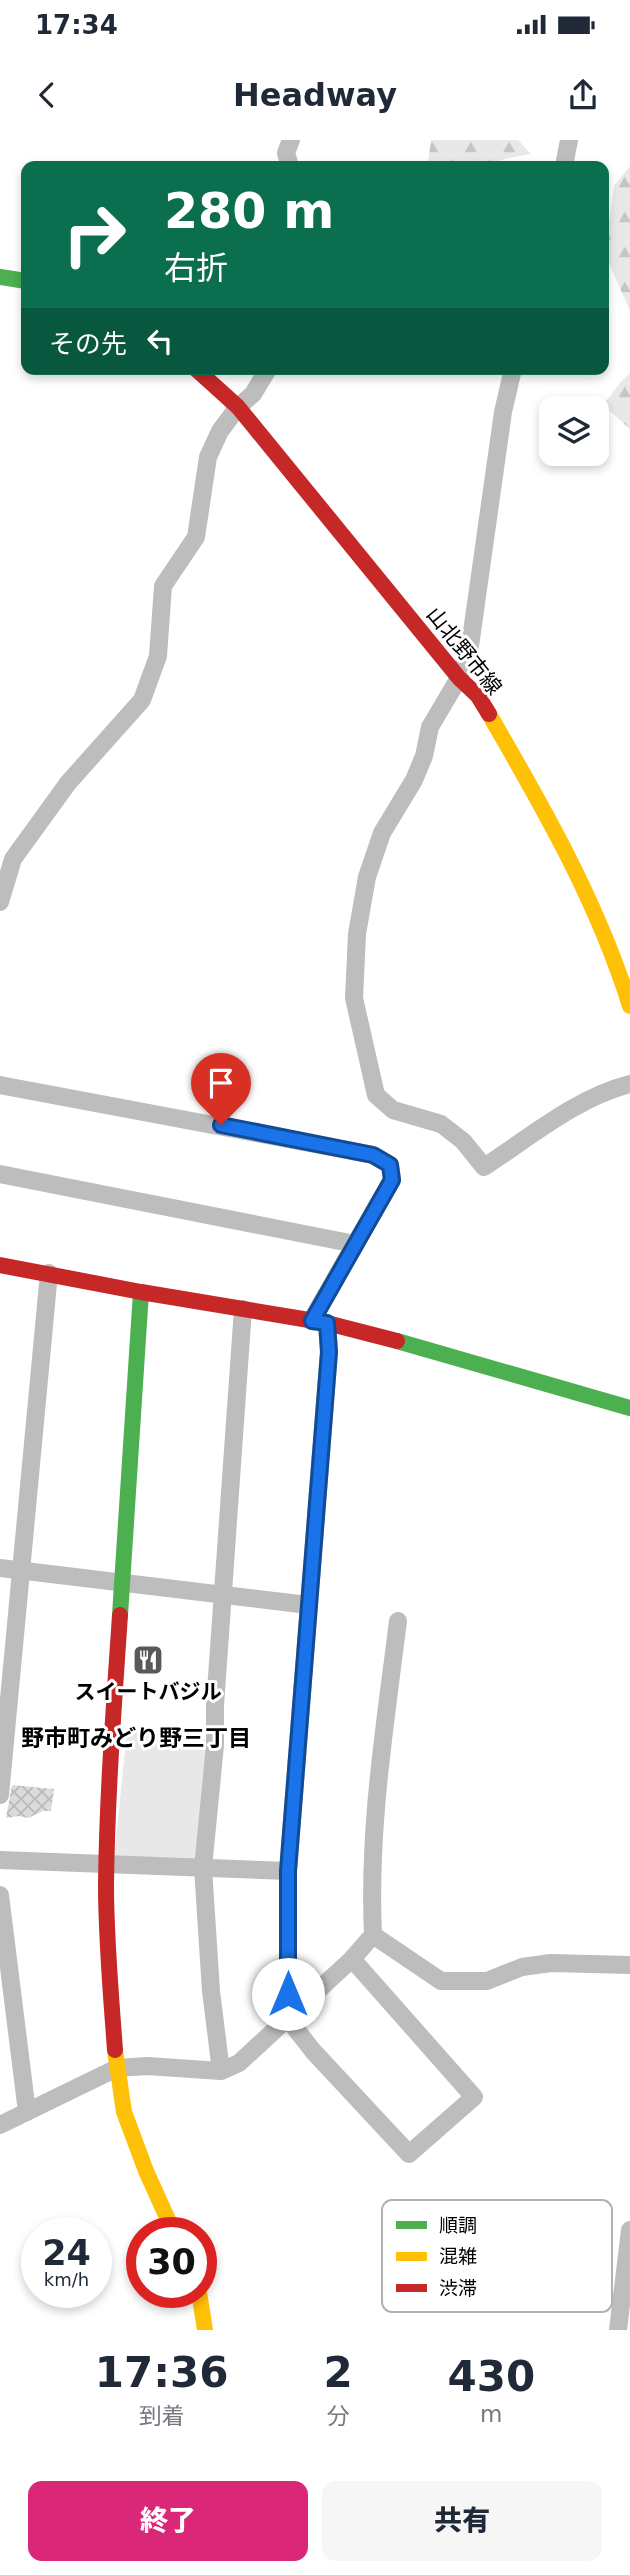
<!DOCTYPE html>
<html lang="ja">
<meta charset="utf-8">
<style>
body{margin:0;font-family:"DejaVu Sans","Noto Sans JP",sans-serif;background:#f6f6f7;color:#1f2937;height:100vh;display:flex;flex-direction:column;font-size:26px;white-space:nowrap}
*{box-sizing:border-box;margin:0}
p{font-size:23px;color:#747a83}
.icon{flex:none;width:38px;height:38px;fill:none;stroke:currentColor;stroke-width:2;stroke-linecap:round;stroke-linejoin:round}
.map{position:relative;height:2190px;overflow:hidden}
.details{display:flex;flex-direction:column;background:#fff;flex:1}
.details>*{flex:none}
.top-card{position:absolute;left:21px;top:21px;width:588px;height:214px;border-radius:14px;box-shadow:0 4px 10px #0003;background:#0b6e4f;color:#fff;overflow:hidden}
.buttons{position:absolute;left:539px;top:256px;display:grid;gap:14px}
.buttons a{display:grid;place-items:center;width:70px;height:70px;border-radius:14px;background:#fff;box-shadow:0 4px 10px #0003;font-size:35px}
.speed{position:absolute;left:21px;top:2077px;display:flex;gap:14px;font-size:35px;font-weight:700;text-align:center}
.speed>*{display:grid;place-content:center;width:91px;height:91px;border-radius:50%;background:#fff;box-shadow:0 4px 10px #0003;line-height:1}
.speed small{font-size:18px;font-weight:400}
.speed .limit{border:10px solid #d22;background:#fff;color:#111}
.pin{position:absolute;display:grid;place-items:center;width:60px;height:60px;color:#fff;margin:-72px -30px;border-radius:50% 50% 50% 0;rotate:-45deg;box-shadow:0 0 7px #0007}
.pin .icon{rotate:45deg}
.me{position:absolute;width:77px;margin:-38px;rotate:0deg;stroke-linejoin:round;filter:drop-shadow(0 0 5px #0008)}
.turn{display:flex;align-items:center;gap:24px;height:147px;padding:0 28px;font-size:32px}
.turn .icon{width:91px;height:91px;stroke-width:2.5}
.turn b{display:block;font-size:49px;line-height:60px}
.then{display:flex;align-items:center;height:66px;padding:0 28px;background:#0003;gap:14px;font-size:26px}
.eta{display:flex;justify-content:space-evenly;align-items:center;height:119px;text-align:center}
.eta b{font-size:42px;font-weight:800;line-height:49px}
.cta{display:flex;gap:14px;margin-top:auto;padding:14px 28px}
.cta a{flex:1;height:80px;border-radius:14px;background:#db2777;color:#fff;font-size:28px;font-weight:800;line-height:80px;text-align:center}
.cta a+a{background:#f6f6f7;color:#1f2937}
.status{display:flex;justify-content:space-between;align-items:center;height:49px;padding:0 35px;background:#fff;direction:ltr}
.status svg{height:19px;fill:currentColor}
header{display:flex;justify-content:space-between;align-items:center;height:91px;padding:0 28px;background:#fff;font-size:32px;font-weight:800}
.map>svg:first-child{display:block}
.forest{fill:url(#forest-firs)}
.park{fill:#e8e8e8}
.building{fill:url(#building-cross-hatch)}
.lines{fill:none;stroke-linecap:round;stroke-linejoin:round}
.street{stroke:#bdbdbd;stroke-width:18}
.fast{stroke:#4caf50;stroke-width:16}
.slow{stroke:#ffc107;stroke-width:16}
.jam{stroke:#c62828;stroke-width:16}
.route-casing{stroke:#114b97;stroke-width:18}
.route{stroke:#1a73e8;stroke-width:12}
.labels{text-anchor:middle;stroke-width:6;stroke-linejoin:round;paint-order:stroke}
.street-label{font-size:21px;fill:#000;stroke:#fff}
.poi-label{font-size:21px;font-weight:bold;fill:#000;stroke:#fff}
.neighbourhood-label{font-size:23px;font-weight:bold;fill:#000;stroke:#fff}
.key{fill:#fff;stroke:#b2b2b2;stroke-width:2}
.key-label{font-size:19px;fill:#000}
</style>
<div class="status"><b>17:34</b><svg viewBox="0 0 49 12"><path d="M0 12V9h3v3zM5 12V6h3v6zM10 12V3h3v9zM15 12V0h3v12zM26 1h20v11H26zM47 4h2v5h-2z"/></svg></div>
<header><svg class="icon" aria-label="back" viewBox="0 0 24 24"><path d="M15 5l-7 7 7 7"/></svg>Headway<svg class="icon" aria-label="share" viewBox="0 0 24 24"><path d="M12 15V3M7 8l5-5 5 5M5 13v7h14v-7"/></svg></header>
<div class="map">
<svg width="630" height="2190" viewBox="0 0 630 2190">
<defs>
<pattern id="forest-firs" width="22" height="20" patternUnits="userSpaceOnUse" patternTransform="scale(1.75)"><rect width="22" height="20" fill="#e8e8e8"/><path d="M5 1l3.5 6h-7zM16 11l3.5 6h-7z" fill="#c5c5c5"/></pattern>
<pattern id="building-cross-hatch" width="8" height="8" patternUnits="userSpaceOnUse" patternTransform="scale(1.75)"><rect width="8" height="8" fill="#dbdbdb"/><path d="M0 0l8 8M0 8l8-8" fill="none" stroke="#bababa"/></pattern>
</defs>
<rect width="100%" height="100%" fill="#fff"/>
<g class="forest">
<polygon points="431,0 518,0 531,14 508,18 486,26 431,26 428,23"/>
<polygon points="630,26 630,171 605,114 614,46"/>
<polygon points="630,233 630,289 603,265 621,242"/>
</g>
<polygon class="park" points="127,1591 207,1600 195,1720 114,1717"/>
<polygon class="building" points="12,1645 54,1649 51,1671 43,1671 28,1678 19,1676 6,1678"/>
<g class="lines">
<g class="street">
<polyline points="290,26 286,13 291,0"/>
<polyline points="564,26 569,0"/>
<path d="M513 229 503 272 470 506 459 538 430 587 424 616 414 640 382 693 367 737 357 794 354 858 376 955 393 970 441 984 463 1001 484 1027C530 997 576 958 630 944"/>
<polyline points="0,762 13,719 68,643 142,560 158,516 163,446 196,397 208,317 220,291 238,267 253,254 268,229"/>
<polyline points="0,945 373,1015 390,1025 392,1040 311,1181"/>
<polyline points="0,1034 355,1104"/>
<polyline points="327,1183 329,1212 288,1731 288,1879 313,1911 409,2014 474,1957 352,1819"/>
<polyline points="0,1428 308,1465"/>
<polyline points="0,1655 49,1133"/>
<polyline points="0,1720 288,1731"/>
<polyline points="0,1755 27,1972"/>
<polyline points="373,1795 441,1841 487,1841 522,1827 551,1823 630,1825"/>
<polyline points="221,1931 211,1851 203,1728 215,1605 215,1565 243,1169"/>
<path d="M0 1985 117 1928 147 1926 221 1931 239 1923 352 1819 373 1795C368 1689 385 1586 398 1481"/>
<polyline points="618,2190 630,2090"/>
</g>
<g class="fast">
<polyline points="0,137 26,141"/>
<polyline points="397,1201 630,1268"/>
<polyline points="120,1475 141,1152"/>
</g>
<g class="slow">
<path d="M489 574C544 669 597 761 630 866"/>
<polyline points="115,1910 124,1972 146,2031 174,2093"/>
<polyline points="199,2152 205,2190"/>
</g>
<g class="jam">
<polyline points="196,229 238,267 459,538 478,556 489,574"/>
<polyline points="0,1125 141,1152 327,1183 397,1201"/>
<path d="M115 1910C111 1855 106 1800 106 1745 107 1655 114 1565 120 1475"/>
</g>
</g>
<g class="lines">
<g class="route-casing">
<polyline id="route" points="221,985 373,1015 390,1025 392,1040 312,1181 327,1183 329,1212 288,1731 288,1854"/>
</g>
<use href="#route" class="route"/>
</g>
<defs>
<g id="restaurant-square" transform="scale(1.575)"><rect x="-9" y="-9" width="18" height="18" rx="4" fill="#595959" stroke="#fff"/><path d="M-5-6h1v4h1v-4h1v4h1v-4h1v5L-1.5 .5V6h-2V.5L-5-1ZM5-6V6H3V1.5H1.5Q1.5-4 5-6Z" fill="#fff"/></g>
</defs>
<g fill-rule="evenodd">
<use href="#restaurant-square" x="148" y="1520"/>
</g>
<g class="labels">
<g class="street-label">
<text transform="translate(464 511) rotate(51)" y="7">山北野市線</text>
</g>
<g class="poi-label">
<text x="148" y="1559">スイートバジル</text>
</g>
<g class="neighbourhood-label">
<text x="136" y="1606">野市町みどり野三丁目</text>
</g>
</g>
<rect x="382" y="2060" width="230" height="112" rx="10" class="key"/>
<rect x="396" y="2081" width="31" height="8" fill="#4caf50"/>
<rect x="396" y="2112" width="31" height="9" fill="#ffc107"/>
<rect x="396" y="2144" width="31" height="8" fill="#c62828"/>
<g class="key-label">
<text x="439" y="2092">順調</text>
<text x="439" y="2123">混雑</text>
<text x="439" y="2155">渋滞</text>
</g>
</svg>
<div class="buttons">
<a><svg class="icon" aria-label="layers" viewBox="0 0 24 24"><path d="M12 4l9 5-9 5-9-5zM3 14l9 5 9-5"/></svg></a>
</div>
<div class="speed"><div>24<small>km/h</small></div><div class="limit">30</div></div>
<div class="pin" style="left:221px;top:985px;background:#d93025"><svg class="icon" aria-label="arrive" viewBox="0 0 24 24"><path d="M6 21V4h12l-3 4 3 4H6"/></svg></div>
<svg class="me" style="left:288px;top:1854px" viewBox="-20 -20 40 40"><circle r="19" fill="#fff"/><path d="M0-13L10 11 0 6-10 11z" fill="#1a73e8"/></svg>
<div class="top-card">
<div class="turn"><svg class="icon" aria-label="right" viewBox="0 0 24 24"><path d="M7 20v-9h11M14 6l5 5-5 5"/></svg><div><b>280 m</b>右折</div></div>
<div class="then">その先<svg class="icon" aria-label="left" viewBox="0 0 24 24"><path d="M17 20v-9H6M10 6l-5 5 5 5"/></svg></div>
</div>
</div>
<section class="details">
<div class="eta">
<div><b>17:36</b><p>到着</p></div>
<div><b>2</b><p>分</p></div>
<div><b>430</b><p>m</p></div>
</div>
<div class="cta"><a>終了</a><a>共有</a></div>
</section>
